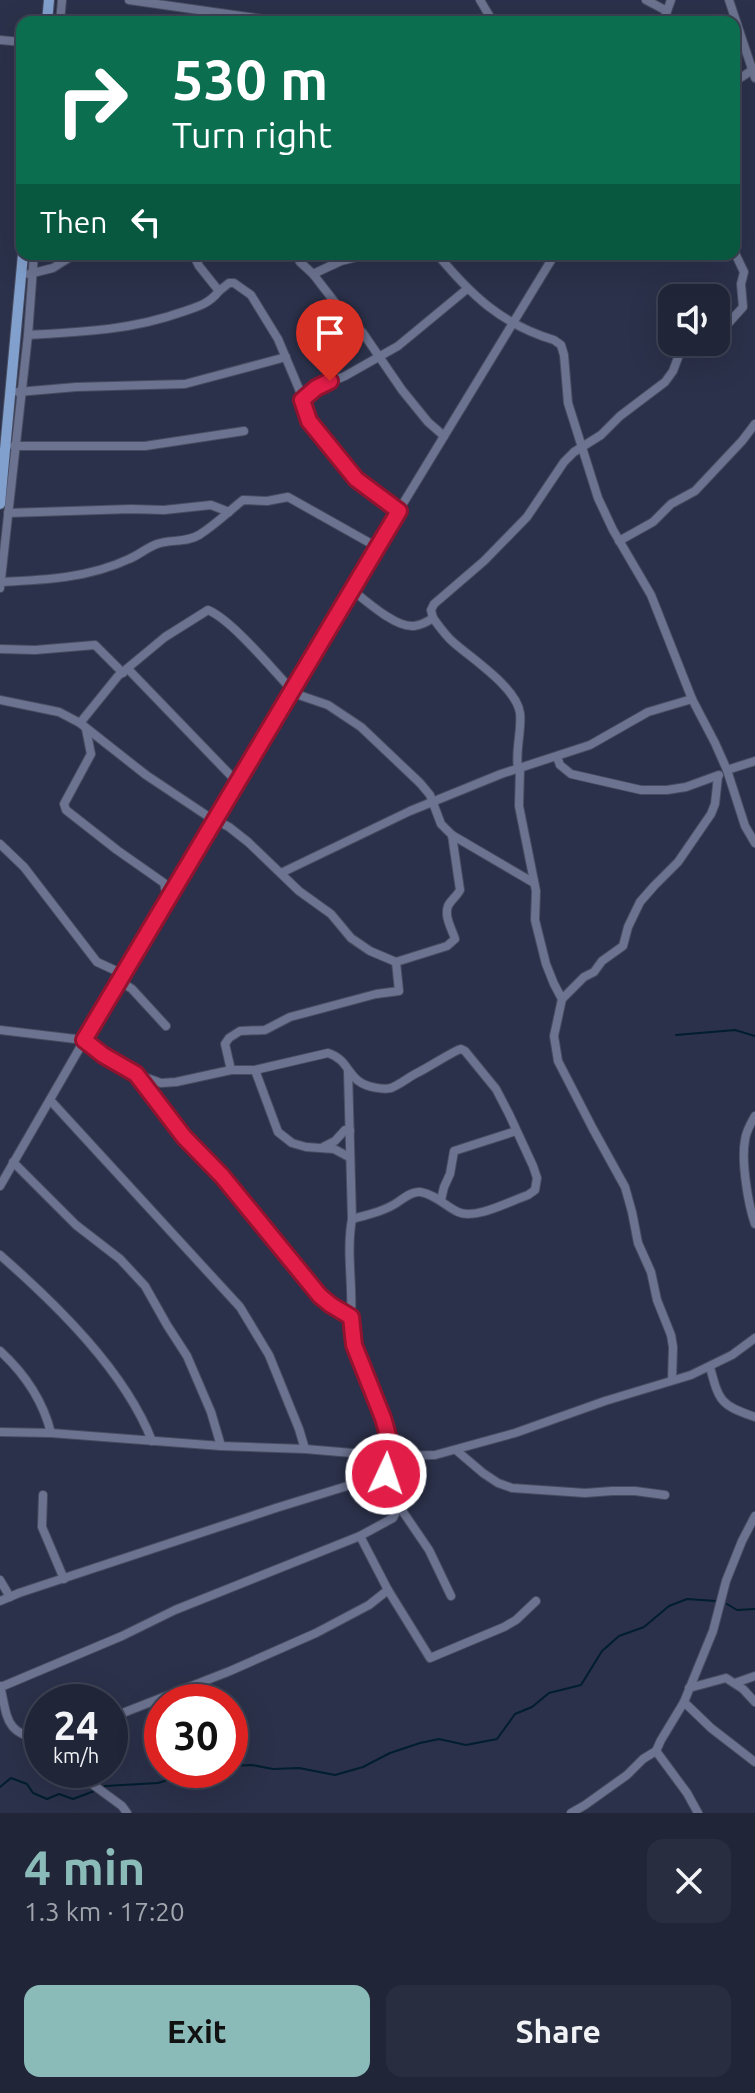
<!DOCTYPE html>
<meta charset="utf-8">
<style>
body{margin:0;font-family:Ubuntu,sans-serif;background:#282d40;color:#f1f3f6;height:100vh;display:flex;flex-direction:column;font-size:30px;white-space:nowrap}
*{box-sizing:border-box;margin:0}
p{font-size:26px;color:#a2a5ae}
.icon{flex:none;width:44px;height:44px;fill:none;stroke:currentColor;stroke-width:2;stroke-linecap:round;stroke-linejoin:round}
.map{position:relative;height:1813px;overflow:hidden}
.side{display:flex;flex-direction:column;background:#202538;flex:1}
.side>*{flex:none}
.hud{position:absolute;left:16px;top:16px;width:724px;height:244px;border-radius:16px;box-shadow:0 8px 32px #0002,0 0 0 2px #3d4253;background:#0b6e4f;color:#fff;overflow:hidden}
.fabs{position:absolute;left:658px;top:284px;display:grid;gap:16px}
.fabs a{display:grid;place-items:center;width:72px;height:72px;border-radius:16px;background:#202538;box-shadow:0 8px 32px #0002,0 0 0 2px #3d4253;font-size:40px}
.speed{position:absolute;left:24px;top:1684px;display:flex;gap:16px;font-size:40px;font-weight:700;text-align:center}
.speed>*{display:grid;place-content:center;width:104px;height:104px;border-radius:50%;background:#202538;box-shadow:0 8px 32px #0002,0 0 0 2px #3d4253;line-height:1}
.speed small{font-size:20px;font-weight:400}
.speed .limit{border:12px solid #d22;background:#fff;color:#111}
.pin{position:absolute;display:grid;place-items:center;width:68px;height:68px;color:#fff;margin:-82px -34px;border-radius:50% 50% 50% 0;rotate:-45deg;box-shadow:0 0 8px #0007}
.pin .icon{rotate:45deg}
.me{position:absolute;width:88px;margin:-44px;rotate:3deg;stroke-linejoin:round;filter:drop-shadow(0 0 6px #0008)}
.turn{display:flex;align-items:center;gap:28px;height:168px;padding:0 24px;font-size:36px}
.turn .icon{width:104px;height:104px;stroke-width:2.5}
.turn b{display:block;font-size:56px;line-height:68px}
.then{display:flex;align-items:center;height:76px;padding:0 24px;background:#0003;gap:16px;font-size:30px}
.round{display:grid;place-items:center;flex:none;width:84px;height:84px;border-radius:16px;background:#282d40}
.summary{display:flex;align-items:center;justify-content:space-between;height:136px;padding:0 24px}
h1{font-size:48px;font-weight:600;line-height:60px;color:#8bbbb9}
.cta{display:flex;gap:16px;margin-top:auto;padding:16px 24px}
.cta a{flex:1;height:92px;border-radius:16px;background:#8bbbb9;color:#111;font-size:32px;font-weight:600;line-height:92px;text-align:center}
.cta a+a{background:#282d40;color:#f1f3f6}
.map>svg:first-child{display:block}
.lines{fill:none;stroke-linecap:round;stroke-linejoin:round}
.stream{stroke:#001e2e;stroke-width:2}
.minor-casing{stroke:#484c61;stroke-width:10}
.major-casing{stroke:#484c61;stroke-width:12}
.minor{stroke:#6c7390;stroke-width:8}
.major{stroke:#82a0cd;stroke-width:10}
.route-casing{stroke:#92132f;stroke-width:20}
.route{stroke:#e11d48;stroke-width:14}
</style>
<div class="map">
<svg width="755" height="1813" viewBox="0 0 755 1813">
<rect width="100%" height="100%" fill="#2b314a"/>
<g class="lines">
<g class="stream">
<polyline points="676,1035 735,1030 755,1036"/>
<polyline points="727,1604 737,1610 755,1609"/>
<polyline points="230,1766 252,1765 273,1769 299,1768 335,1775 363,1767 390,1753 420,1743 439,1739 466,1745 497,1739 515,1714 532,1707 549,1693 581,1685 602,1651 619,1636 644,1627 669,1606 687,1599 716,1601"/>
<polyline points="0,1787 11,1778 27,1784 33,1793 47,1799 59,1794 73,1799 97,1790"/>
<polyline points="101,1788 105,1786 158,1783 200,1770"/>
</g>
<g class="minor-casing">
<g id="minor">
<polyline points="129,0 283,22"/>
<polyline points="480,0 493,22"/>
<polyline points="646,0 667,11"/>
<polyline points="729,0 755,78"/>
<polyline points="60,22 62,0"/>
<polyline points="663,22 671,0"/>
<polyline points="0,40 22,42"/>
<polyline points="734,82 754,69"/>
<polyline points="296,254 300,262 313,274 347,318 363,333 402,390 428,422 444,436"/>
<path d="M437 254C471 295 501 324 554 340L561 345 564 355 568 403 598 498 613 530 651 595 692 699 715 743 727 770 745 826 755 843"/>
<polyline points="29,274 53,268 75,254"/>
<polyline points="313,274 341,261 369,254"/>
<polyline points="219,291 229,283 234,283 251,295 278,339 299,389 309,421 356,479 399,511"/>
<path d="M28 335C81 332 132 330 182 312 197 307 209 304 219 291L199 266 193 254"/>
<polyline points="716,337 743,307 741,284 744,272 734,251"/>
<polyline points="18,392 76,387 185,384 286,357"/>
<polyline points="302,400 316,388 345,376 398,346 467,289"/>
<polyline points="14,446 145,446 244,431"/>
<polyline points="8,513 131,509 164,510 211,505 229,512"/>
<polyline points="619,541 653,522 671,504 695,491 742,441 755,424"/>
<path d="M0 582C44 580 89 578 129 559 139 555 146 548 157 544 171 539 186 543 199 535 215 525 228 512 243 500L267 501 288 497 377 547"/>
<polyline points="0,588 28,335 34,254"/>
<path d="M351 589C366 601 396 628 414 626 421 625 427 622 433 618 439 626 445 635 453 642 472 659 516 687 520 713 522 731 515 750 518 769"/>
<polyline points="433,618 431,610 434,604 484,561 527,517 564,462 574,452 601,435 620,416 665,382 673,371 679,355 684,350 708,342"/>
<polyline points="0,649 35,650 95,645 123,673"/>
<polyline points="128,669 237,782"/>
<polyline points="290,692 328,705 361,727 420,783 430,795 441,824 452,835 534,883"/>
<path d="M0 700 59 712 80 723 146 775 206 815 229 827 248 842 299 891 331 914 351 938 370 951 396 962 447 946 455 939C452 929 444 917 448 906 450 901 457 896 460 890L452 835"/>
<path d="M80 723 118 676 165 637 208 610C232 620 272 669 292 690"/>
<polyline points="86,729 91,754 64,804 66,810 117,850 164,883 167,897"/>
<polyline points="557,757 560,765 571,774 641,790 667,790 686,787 719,775"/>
<polyline points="520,768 519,806 536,891 535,920 546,964 554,984 562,999 554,1036 558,1061 593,1129 625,1187 632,1212 638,1243 651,1272 657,1300 671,1335 673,1347 672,1380"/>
<polyline points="727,770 755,761"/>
<polyline points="0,844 24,867 97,962 123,974"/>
<polyline points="281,873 410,811 501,774 590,745 648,712 692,699"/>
<polyline points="120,981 132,989 166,1026"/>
<polyline points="562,999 584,977 594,972 602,961 623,946 628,927 640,902 654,886 678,862 711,814 715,804 718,776"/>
<path d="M0 1030 84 1040 103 1055 136 1074 161 1083 176 1082 231 1070H255L328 1053C347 1059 347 1074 360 1082 367 1087 383 1090 391 1088 401 1084 410 1076 419 1072 432 1065 444 1057 458 1050L461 1049 465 1051 496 1089 509 1114 533 1166 537 1178 535 1190 528 1195C510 1201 476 1220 458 1212 445 1206 435 1194 420 1192 412 1191 404 1198 398 1202 385 1211 367 1215 352 1219"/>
<polyline points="231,1070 225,1044 229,1038 240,1031 265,1030 290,1017 376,994 399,991 396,962"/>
<polyline points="255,1070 278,1132 292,1143 306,1147 334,1149 349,1157"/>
<path d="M348 1071 352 1219C346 1252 353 1284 351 1317"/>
<polyline points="136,1074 184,1137 222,1176 320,1296 331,1305 351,1317 354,1345 389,1439 386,1474 393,1496 399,1506 393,1518 360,1536 388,1590 430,1658 504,1627 516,1620 536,1601"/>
<polyline points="50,1100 240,1307 269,1355 299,1429 305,1449"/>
<path d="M755 1116C751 1123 746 1131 745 1140 741 1161 748 1204 755 1224"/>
<polyline points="323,1147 335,1141 345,1130 350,1131"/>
<polyline points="13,1162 76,1225 120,1259 145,1286 167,1325 187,1356 211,1412 221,1446"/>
<polyline points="0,1186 145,935 351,589 555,254"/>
<polyline points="441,1200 444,1187 450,1174 454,1151 516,1131"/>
<path d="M0 1255C56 1304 125 1371 152 1441"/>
<path d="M0 1351C24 1373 43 1401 51 1433"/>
<path d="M710 1367C719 1401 720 1405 755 1417"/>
<polyline points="0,1432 51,1433 221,1446 305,1449 388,1456 435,1455 515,1433 605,1401 691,1375 732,1355 755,1338"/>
<polyline points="456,1450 483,1473 498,1483 512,1488 585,1493 612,1491 635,1491 665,1495"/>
<polyline points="43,1495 42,1527 64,1579"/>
<polyline points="399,1506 429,1550 451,1596"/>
<polyline points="0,1580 10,1597"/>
<polyline points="0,1601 19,1593 276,1508 386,1474"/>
<polyline points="735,1683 755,1676"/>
<path d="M0 1686C8 1718 4 1733 42 1740"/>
<polyline points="1,1687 122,1636 175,1610 360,1536"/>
<polyline points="689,1688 726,1678 743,1689 755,1702"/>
<polyline points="684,1702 711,1728 755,1762"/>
<polyline points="110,1718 230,1671 316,1633 369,1605 388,1590"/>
<polyline points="656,1751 687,1793 698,1813"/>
<polyline points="73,1770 122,1806 127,1813"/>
<polyline points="571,1813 585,1805 627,1775 643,1759 656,1751 661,1740 684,1702 713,1631 726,1581 742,1541 755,1516"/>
</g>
</g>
<g class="major-casing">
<g id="major">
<polyline points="47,22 49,0"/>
<polyline points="0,504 23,254"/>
</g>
</g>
<use href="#minor" class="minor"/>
<use href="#major" class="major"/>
</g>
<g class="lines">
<g class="route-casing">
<polyline id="route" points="330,381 316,388 302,400 309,421 356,479 399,511 84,1040 103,1055 136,1074 184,1137 222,1176 320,1296 331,1305 351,1317 354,1345 383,1418 389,1439 386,1474"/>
</g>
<use href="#route" class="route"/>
</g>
</svg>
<div class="fabs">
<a><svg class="icon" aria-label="sound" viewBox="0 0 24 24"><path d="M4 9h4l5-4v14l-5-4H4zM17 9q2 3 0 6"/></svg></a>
</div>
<div class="speed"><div>24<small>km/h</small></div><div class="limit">30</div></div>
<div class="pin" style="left:330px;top:381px;background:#d93025"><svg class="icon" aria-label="arrive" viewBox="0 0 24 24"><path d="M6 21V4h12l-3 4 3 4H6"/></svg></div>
<svg class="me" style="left:386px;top:1474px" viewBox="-20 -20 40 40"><circle r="17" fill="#e11d48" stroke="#fff" stroke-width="3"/><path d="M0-11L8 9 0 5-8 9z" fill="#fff"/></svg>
<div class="hud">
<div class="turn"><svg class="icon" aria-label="right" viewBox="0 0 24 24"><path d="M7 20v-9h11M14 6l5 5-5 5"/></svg><div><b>530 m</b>Turn right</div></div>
<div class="then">Then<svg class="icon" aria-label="left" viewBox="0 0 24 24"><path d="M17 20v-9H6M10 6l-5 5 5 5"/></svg></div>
</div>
</div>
<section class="side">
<div class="summary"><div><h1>4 min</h1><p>1.3 km · 17:20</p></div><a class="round"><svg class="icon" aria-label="close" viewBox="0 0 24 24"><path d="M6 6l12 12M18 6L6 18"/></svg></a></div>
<div class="cta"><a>Exit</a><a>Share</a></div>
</section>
